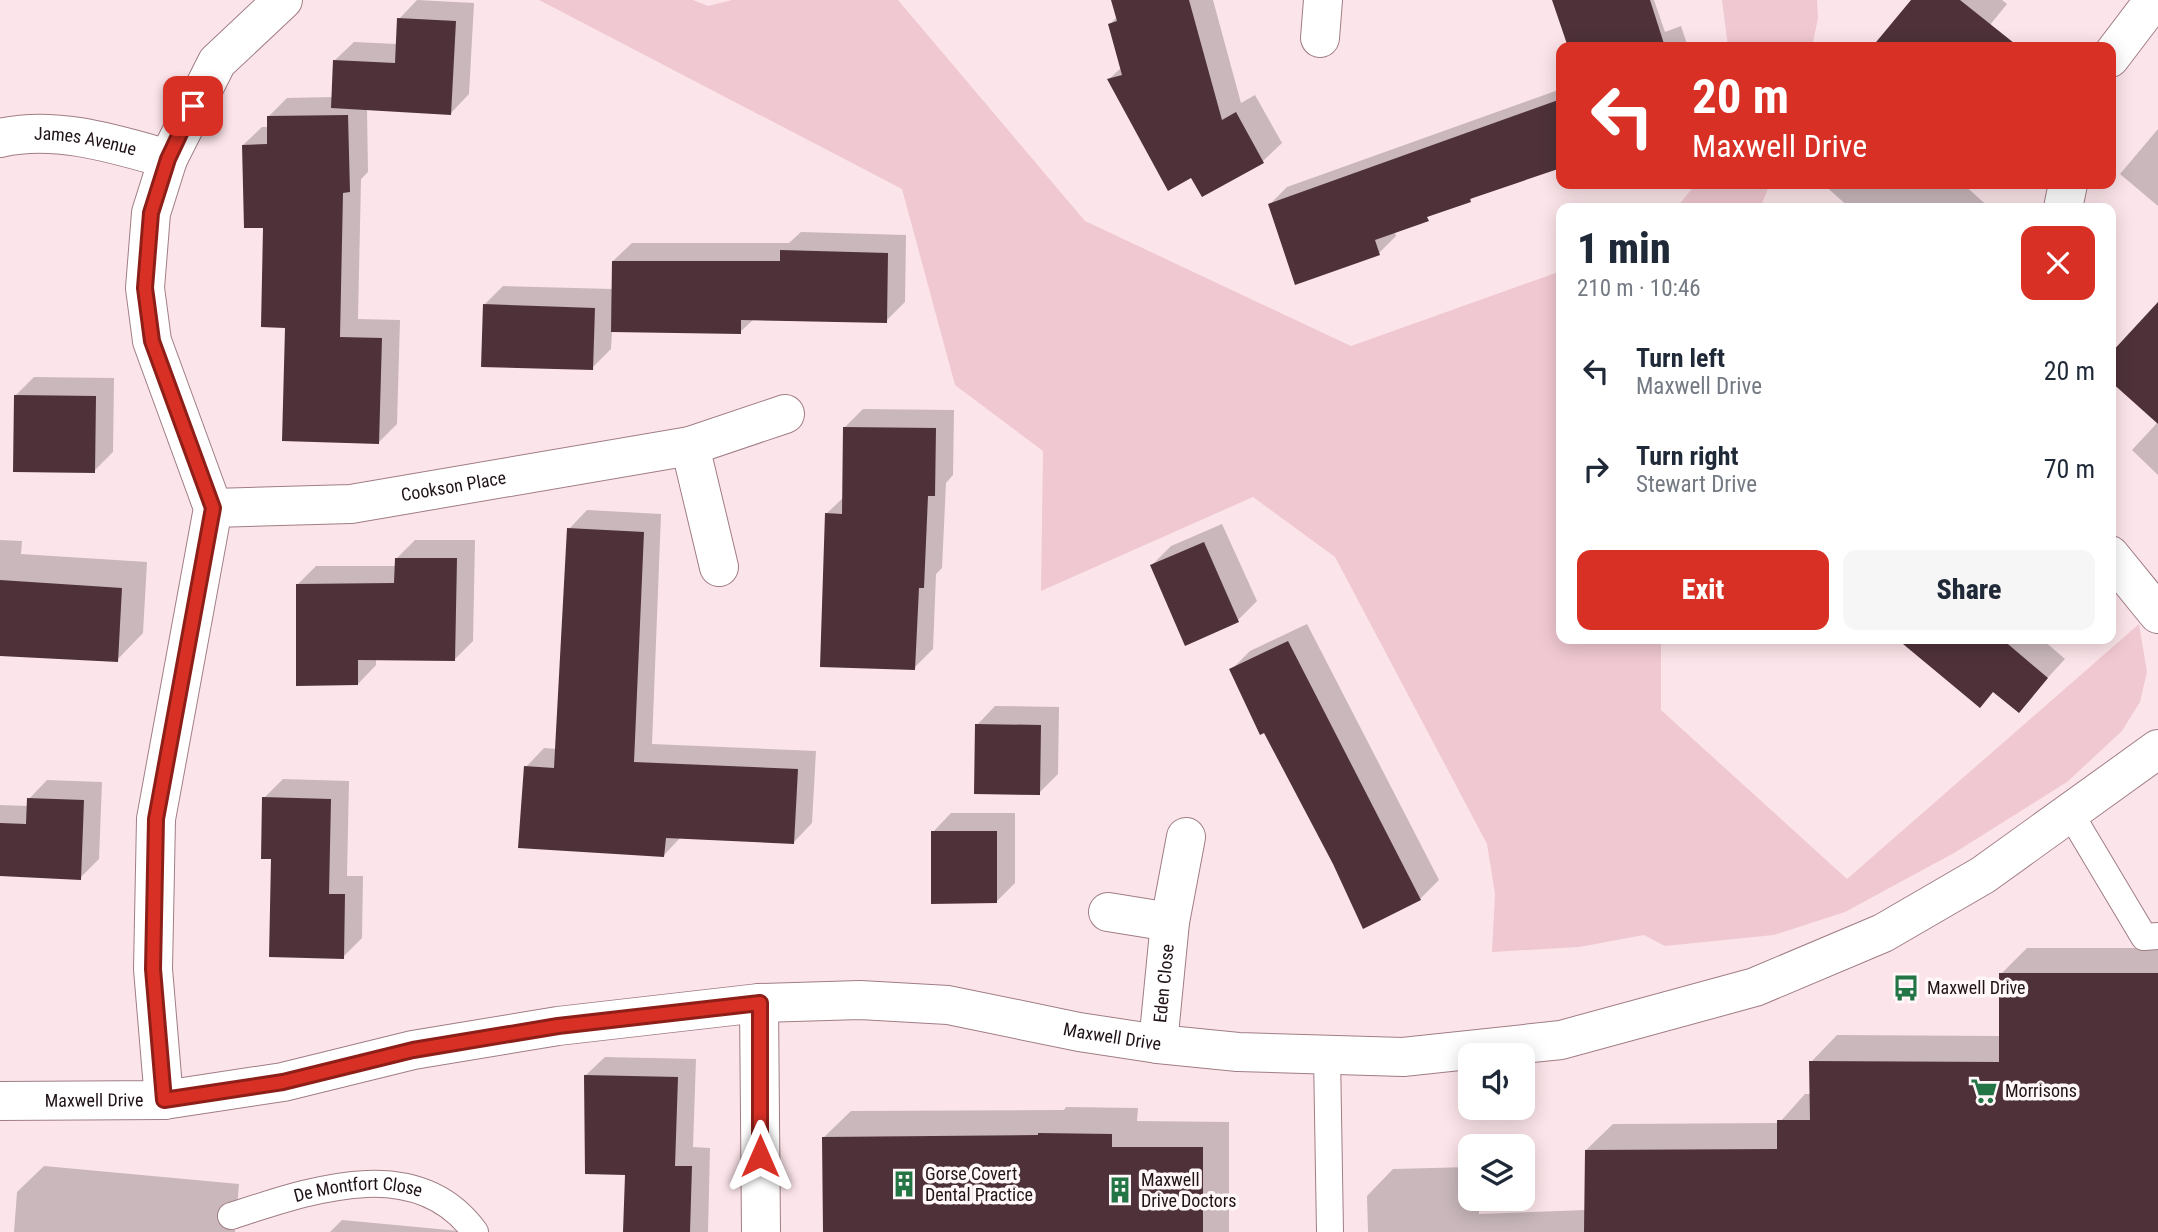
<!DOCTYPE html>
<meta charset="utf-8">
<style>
body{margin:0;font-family:"Roboto Condensed",sans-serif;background:#f6f6f7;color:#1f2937;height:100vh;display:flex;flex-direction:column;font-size:26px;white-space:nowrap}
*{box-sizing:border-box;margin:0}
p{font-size:23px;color:#747a83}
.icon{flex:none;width:38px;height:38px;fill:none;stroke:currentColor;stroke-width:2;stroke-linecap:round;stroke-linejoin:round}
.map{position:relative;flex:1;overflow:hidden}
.sheet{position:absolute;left:1556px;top:203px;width:560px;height:441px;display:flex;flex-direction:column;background:#fff;border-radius:14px;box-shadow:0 4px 18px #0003}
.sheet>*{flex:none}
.banner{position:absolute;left:1556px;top:42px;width:560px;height:147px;border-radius:14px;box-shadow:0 4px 18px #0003;background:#d93025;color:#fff;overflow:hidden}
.buttons{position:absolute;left:1458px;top:1043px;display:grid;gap:14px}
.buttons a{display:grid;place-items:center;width:77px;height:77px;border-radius:14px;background:#fff;box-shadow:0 4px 18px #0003;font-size:35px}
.pin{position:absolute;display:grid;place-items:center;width:60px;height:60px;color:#fff;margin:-30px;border-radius:14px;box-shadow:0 4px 10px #0006}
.me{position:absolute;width:77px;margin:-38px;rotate:0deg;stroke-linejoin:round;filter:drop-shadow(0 0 5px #0008)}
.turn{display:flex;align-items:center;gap:24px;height:147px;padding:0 21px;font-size:32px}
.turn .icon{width:91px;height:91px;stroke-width:2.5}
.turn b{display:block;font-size:49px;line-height:60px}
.round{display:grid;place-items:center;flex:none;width:74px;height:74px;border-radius:14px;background:#f6f6f7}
.summary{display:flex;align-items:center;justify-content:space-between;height:119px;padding:0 21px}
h1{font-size:42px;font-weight:800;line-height:52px}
.cta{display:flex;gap:14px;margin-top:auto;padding:14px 21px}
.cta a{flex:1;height:80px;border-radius:14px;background:#d93025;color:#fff;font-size:28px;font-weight:800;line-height:80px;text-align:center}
.cta a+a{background:#f6f6f7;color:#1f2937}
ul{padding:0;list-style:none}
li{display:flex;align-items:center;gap:21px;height:98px;padding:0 21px}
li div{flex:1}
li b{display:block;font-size:26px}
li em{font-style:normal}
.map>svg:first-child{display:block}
.green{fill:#f0c8d1}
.shadow{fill:#0003}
.building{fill:#4f3239}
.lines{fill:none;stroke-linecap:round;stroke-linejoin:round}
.service-casing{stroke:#a07d85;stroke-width:28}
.minor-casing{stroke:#a07d85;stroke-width:40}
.service{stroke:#fff;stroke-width:26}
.minor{stroke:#fff;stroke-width:38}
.route-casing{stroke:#8d1f18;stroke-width:18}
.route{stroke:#d93025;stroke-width:12}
.labels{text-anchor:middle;stroke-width:7;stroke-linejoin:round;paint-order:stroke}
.street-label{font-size:18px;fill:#201316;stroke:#fff7f8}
.poi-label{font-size:18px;fill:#201316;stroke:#fff7f8;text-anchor:start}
</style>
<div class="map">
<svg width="2158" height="1232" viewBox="0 0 2158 1232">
<rect width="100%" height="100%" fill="#fce5ea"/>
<g class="green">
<polygon points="539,0 693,0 708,6 732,0 898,0 1085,221 1351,346 1561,271 1561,639 1661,639 1661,710 1847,879 2139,624 2147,672 2140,702 2122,731 2067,782 1954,853 1845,912 1774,935 1665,946 1644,935 1579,947 1492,952 1495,894 1487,844 1335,557 1253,497 1041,591 1043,451 955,385 902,189"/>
<polygon points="1722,0 1817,0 1818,18 1812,47 1728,47"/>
<polygon points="1696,184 1770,184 1760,208 1676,208"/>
</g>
<g class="shadow">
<polygon points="417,0 474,3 469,94 451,113 367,108 368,172 361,179 358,319 400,320 397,424 378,443 287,326 243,145 262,127 268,127 268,117 287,98 333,97 335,60 354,42 397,44 399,19"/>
<polygon points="1113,0 1213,0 1241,103 1255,95 1282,143 1263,161 1192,175 1109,79 1122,67 1110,24 1117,17"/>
<polygon points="1554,0 1654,0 1665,32 1681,26 1688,47 1569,47"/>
<polygon points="1914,0 2002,0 2007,4 1972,47 1893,47 1882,38"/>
<polygon points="1561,89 1561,166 1476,195 1470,200 1394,230 1396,236 1379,253 1270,204 1287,187"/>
<polygon points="2158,129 2158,206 2120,174"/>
<polygon points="1823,184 1963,184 1990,208 1850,208"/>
<polygon points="801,232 906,235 905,302 886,321 754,319 740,332 612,331 611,349 592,368 485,304 503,286 613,289 613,261 632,243 789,243"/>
<polygon points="34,377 114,378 113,452 94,471 15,396"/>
<polygon points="863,409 954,410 953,475 946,483 942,568 936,574 933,649 914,668 826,514 844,497 845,427"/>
<polygon points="2158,422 2158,475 2132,450"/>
<polygon points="587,510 661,514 652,744 816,751 812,823 794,842 681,837 664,855 526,767 544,748 557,749 569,529"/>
<polygon points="1222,524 1257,601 1238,620 1152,565 1171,546"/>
<polygon points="0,540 22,541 21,554 147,562 143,633 117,660 0,654"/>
<polygon points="415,540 475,540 473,641 454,660 376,659 376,665 358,684 298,584 316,566 397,566 397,558"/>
<polygon points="1307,624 1439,880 1420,899 1334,863 1231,670 1250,651"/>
<polygon points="1900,639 2042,639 2065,659 2018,710 1994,690 1979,705"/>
<polygon points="995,706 1059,707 1058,774 1039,793 977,725"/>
<polygon points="283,779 349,781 347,876 363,876 362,938 343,957 272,857 264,798"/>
<polygon points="47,780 102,782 99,859 80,878 0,875 0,805 29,806 29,799"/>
<polygon points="951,813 1015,813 1015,883 996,902 933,832"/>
<polygon points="2027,948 2158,948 2158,1232 1368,1232 1367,1196 1393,1169 1470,1167 1470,1199 1479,1199 1479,1214 1586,1210 1586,1150 1613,1124 1779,1123 1805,1094 1811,1094 1811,1062 1837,1035 2001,1036 2001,974"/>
<polygon points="605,1057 696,1059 693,1147 710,1148 708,1232 625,1232 626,1173 586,1075"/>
<polygon points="1066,1107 1138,1108 1137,1121 1229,1122 1229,1232 825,1232 824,1137 851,1111 1064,1110"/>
<polygon points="44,1166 239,1184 235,1232 14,1232 17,1192"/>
<polygon points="342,1220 470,1232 330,1232"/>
</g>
<g class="building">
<polygon points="1111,0 1189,0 1222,120 1236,112 1264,163 1202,197 1191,178 1168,191 1107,79 1122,75 1108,24 1117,21"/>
<polygon points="1552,0 1650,0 1665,47 1568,47"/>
<polygon points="1911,0 1960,0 2019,47 1872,47"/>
<polygon points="397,18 456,21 451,115 331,108 333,60 395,63"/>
<polygon points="1561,99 1561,168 1470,199 1471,202 1427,217 1429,221 1375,240 1380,255 1295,285 1268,204"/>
<polygon points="348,115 350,192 343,193 340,337 382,338 379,444 282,441 285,328 261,327 263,228 244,228 242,145 267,144 267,116"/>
<polygon points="780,250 888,253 887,323 741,320 741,334 611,332 612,261 780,261"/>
<polygon points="2158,302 2158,424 2110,381 2110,354"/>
<polygon points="483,304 595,308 593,370 481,367"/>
<polygon points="14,395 96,396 95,473 13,472"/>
<polygon points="843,427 936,428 935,496 928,496 924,588 919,588 915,670 820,667 825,513 842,514"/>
<polygon points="567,528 644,532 634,762 798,769 794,844 666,838 664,857 518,848 524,766 554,768"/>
<polygon points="1204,542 1239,622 1185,646 1150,565"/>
<polygon points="395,558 457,558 455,661 358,660 358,685 296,686 296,584 394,583"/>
<polygon points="0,580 122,588 118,662 0,656"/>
<polygon points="1897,639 2002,639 2048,678 2019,713 1993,692 1980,708"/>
<polygon points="1288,641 1421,900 1363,929 1333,864 1264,733 1260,735 1229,669"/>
<polygon points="975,724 1041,725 1040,795 974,794"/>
<polygon points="262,797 331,799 329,894 345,894 344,959 269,957 271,859 261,859"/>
<polygon points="27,798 84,800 81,880 0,876 0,823 26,824"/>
<polygon points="931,831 997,831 997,903 931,904"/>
<polygon points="1999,973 2158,973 2158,1232 1584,1232 1585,1150 1777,1149 1777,1120 1810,1120 1809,1061 1999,1062"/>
<polygon points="584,1075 678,1077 675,1166 692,1166 690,1232 623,1232 625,1175 585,1174"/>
<polygon points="1038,1133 1112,1134 1112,1147 1203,1147 1203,1232 823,1232 822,1137 1038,1135"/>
</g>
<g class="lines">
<g class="service-casing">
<g id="service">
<polyline points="2070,813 2144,937 2158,936"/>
<polyline points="1327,1055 1330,1232"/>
<path id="s1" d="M231 1216C309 1191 416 1151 475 1232"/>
</g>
</g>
<g class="minor-casing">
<g id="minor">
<polyline points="1320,38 1323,0"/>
<polyline points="2110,58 2154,0"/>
<path id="s2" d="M0 138C55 125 115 144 168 159"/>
<polyline points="2063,208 2068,184"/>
<polyline points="690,446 719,567"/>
<path id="s3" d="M213 508 351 504 690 446 785 414"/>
<polyline points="2110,555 2158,614"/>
<polyline points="1108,912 1170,922"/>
<polyline points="759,1003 761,1232"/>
<path id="s4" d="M1158 1044 1170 922 1186 837"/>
<polyline points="164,1100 153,969 156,819 213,508 152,341 145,288 151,213 168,159 217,62 283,0"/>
<path id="s5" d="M0 1101 164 1100 283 1082 413 1050 558 1026 759 1003 860 1000 948 1005 1079 1032 1158 1044 1238 1052 1403 1057 1561 1040 1755 987 1883 933 1983 875 2158 749"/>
</g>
</g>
<use href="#service" class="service"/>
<use href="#minor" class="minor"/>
</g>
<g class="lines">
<g class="route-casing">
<polyline id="route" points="193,106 168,159 151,213 145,288 152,341 213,508 156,819 153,969 164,1100 283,1082 413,1050 558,1026 760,1003 760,1156"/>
</g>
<use href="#route" class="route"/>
</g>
<defs>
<g id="bus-bare" transform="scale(2.1)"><path d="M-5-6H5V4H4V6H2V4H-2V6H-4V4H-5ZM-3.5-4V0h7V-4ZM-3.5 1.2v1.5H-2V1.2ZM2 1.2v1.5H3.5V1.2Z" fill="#237546" stroke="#fff7f8" stroke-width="2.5" paint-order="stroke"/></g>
<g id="supermarket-bare" transform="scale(2.1)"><path d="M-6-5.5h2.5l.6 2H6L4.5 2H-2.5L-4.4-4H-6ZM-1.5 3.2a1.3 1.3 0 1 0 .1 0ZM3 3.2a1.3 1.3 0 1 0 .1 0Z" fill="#237546" stroke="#fff7f8" stroke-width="2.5" paint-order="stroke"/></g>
<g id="building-bare" transform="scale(2.1)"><path d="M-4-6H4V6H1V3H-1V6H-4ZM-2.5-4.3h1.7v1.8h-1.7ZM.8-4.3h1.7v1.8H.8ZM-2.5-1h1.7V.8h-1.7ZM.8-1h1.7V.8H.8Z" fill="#237546" stroke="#fff7f8" stroke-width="2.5" paint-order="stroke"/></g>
</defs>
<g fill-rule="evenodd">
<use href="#bus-bare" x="1906" y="988"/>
<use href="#supermarket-bare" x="1984" y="1091"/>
<use href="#building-bare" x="904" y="1184"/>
<use href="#building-bare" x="1120" y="1190"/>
</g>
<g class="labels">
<g class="street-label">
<text dy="6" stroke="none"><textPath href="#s2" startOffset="86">James Avenue</textPath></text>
<text dy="6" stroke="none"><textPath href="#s3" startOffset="242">Cookson Place</textPath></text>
<text dy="6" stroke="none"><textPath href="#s4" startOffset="61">Eden Close</textPath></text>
<text dy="6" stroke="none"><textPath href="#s5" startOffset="1124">Maxwell Drive</textPath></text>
<text dy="6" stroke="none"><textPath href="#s5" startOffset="94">Maxwell Drive</textPath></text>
<text dy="6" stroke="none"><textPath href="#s1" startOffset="131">De Montfort Close</textPath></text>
</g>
<g class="poi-label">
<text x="1927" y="994">Maxwell Drive</text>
<text x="2005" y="1097">Morrisons</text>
<text x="925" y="1180">Gorse Covert<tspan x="925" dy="21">Dental Practice</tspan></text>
<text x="1141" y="1186">Maxwell<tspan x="1141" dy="21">Drive Doctors</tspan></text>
</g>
</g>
</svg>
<div class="buttons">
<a><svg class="icon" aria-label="sound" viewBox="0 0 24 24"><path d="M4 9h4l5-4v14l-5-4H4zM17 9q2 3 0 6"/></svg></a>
<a><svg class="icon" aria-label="layers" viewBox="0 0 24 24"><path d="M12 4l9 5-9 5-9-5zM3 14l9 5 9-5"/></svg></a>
</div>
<div class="pin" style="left:193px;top:106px;background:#d93025"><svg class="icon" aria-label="arrive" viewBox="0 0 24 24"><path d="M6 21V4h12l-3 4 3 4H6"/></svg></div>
<svg class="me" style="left:760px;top:1156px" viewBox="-20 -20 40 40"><path d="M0-17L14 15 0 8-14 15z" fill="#d93025" stroke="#fff" stroke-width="4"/></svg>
<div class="banner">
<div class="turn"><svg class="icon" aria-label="left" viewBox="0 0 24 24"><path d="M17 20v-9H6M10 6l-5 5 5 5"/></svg><div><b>20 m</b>Maxwell Drive</div></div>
</div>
<section class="sheet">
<div class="summary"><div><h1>1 min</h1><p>210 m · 10:46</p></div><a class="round" style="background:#d93025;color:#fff"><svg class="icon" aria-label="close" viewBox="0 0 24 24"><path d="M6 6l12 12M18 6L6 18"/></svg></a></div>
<ul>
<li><svg class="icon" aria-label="left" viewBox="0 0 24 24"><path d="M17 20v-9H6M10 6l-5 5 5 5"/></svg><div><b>Turn left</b><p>Maxwell Drive</p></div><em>20 m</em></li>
<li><svg class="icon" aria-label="right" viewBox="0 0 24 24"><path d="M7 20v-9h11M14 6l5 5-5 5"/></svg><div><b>Turn right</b><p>Stewart Drive</p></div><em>70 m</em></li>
</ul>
<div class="cta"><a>Exit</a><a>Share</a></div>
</section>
</div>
